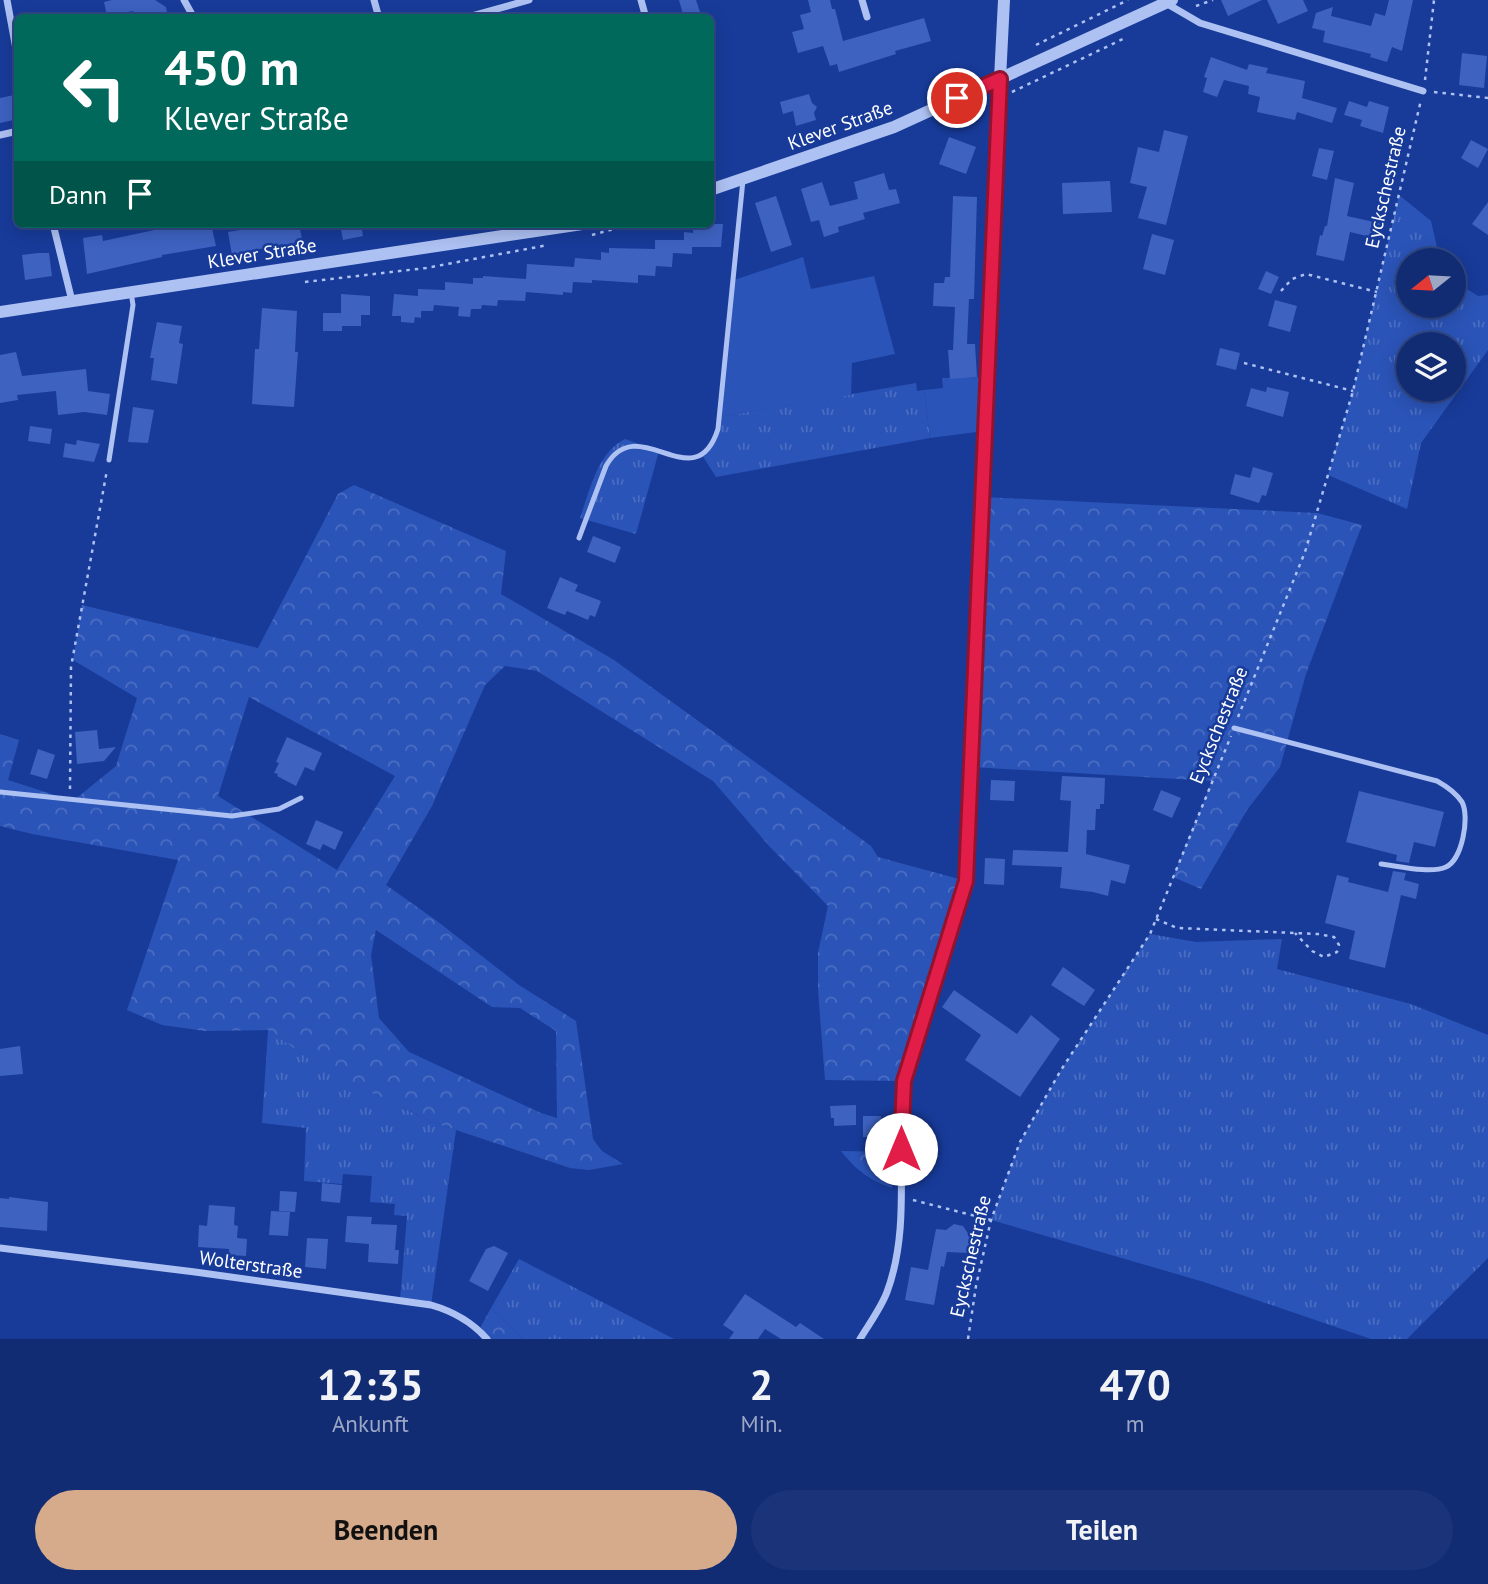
<!DOCTYPE html>
<html lang="de">
<meta charset="utf-8">
<style>
body{margin:0;font-family:"PT Sans",sans-serif;background:#1b3479;color:#f1f3f6;height:100vh;display:flex;flex-direction:column;font-size:26px;white-space:nowrap}
*{box-sizing:border-box;margin:0}
p{font-size:23px;color:#9ca7c5}
.icon{flex:none;width:38px;height:38px;fill:none;stroke:currentColor;stroke-width:2;stroke-linecap:round;stroke-linejoin:round}
.map{position:relative;height:1339px;overflow:hidden}
.side{display:flex;flex-direction:column;background:#122c74;flex:1}
.side>*{flex:none}
.banner{position:absolute;left:14px;top:14px;width:700px;height:214px;border-radius:10px;box-shadow:0 4px 18px #0003,0 0 0 2px #314886;background:#00695c;color:#fff;overflow:hidden}
.needle{width:46px;rotate:252deg}
.controls{position:absolute;left:1396px;top:248px;display:grid;gap:14px}
.controls a{display:grid;place-items:center;width:70px;height:70px;border-radius:50%;background:#122c74;box-shadow:0 4px 18px #0003,0 0 0 2px #314886;font-size:35px}
.pin{position:absolute;display:grid;place-items:center;width:60px;height:60px;color:#fff;margin:-30px;border:4px solid #fff;border-radius:50%;box-shadow:0 2px 7px #0007}
.me{position:absolute;width:77px;margin:-38px;rotate:0deg;stroke-linejoin:round;filter:drop-shadow(0 0 5px #0008)}
.turn{display:flex;align-items:center;gap:24px;height:147px;padding:0 35px;font-size:32px}
.turn .icon{width:91px;height:91px;stroke-width:2.5}
.turn b{display:block;font-size:49px;line-height:60px}
.then{display:flex;align-items:center;height:66px;padding:0 35px;background:#0003;gap:14px;font-size:26px}
.eta{display:flex;justify-content:space-evenly;align-items:center;height:119px;text-align:center}
.eta b{font-size:42px;font-weight:600;line-height:49px}
.primary-button{display:flex;gap:14px;margin-top:auto;padding:14px 35px}
.primary-button a{flex:1;height:80px;border-radius:42px;background:#d6ab8b;color:#111;font-size:28px;font-weight:600;line-height:80px;text-align:center}
.primary-button a+a{background:#1b3479;color:#f1f3f6}
.map>svg:first-child{display:block}
.grass{fill:url(#grass-tufts);fill-rule:evenodd}
.forest{fill:url(#forest-crowns);fill-rule:evenodd}
.garden{fill:#2b54b8}
.building{fill:#3d62c0}
.lines{fill:none;stroke-linecap:round;stroke-linejoin:round}
.path{stroke:#adc1f2;stroke-width:2.5;stroke-dasharray:3.5 5;stroke-linecap:butt}
.service{stroke:#adc1f2;stroke-width:5}
.minor{stroke:#adc1f2;stroke-width:7}
.tertiary{stroke:#adc1f2;stroke-width:12}
.route-casing{stroke:#92132f;stroke-width:18}
.route{stroke:#e11d48;stroke-width:12}
.labels{text-anchor:middle;stroke-width:5;stroke-linejoin:round;paint-order:stroke}
.street-label{font-size:19px;fill:#fff;stroke:#183b9a}
</style>
<div class="map">
<svg width="1488" height="1339" viewBox="0 0 1488 1339">
<defs>
<pattern id="grass-tufts" width="24" height="20" patternUnits="userSpaceOnUse" patternTransform="scale(1.75)"><rect width="24" height="20" fill="#2b54b8"/><path d="M3 7l-1-3M5 7V3M7 7l1-3M15 17l-1-3M17 17v-4M19 17l1-3" fill="none" stroke="#4b6ec3"/></pattern>
<pattern id="forest-crowns" width="20" height="18" patternUnits="userSpaceOnUse" patternTransform="scale(1.75)"><rect width="20" height="18" fill="#2b54b8"/><path d="M2 6a3 3 0 1 1 6 0M12 15a3 3 0 1 1 6 0" fill="none" stroke="#4b6ec3"/></pattern>
</defs>
<rect width="100%" height="100%" fill="#183b9a"/>
<g class="grass">
<path d="M1399 195 1431 221 1440 261H1409V306H1454V281L1478 296 1488 295V350L1421 443 1407 509 1328 475 1353 391ZM1409 345H1454V390H1409Z"/>
<polygon points="916,383 917,391 924,390 930,438 716,477 702,455 709,450 719,417"/>
<path d="M625 439 659 451 636 534 580 518C590 490 597 453 625 439Z"/>
<polygon points="1150,934 1196,942 1282,939 1277,969 1411,1004 1488,1035 1488,1258 1407,1339 1371,1339 1204,1282 991,1220 1020,1142 1061,1070"/>
<polygon points="268,1030 327,1071 432,1122 456,1130 431,1305 400,1300 407,1216 394,1215 395,1204 370,1202 372,1176 343,1174 342,1184 304,1181 306,1128 262,1123"/>
<polygon points="519,1259 674,1339 523,1339 491,1308"/>
</g>
<g class="forest">
<path d="M354 485 506 551 501 594 614 660 871 846 878 857 966 881 904 1081 825 1080 818 990V953L828 906 770 847 713 781 537 671 505 666 485 685 432 806 386 885 437 921 519 985 576 1021 593 1139 602 1151 623 1164 589 1170 570 1168 432 1122 326 1071 268 1030 205 1031 162 1025 127 1010 178 860 32 834 0 826V734L19 740 8 780 73 801 116 766 137 698 73 660 82 605 258 648 338 494ZM249 697 395 776 337 870 218 796ZM376 930 492 1007 520 1008 556 1031 557 1118 541 1113 409 1052 379 1018 371 955Z"/>
<polygon points="982,497 1317,513 1362,525 1306,674 1280,767 1247,810 1201,889 1173,877 1212,781 971,767"/>
<path d="M841 1151 893 1152 892 1188C869 1180 856 1170 841 1151Z"/>
<polygon points="491,1308 523,1339 487,1339 479,1330"/>
</g>
<g class="garden">
<polygon points="803,257 811,289 874,276 895,354 852,363 851,395 719,417 734,280"/>
<polygon points="986,377 984,431 930,438 924,390 943,388 942,378"/>
</g>
<g class="building">
<polygon points="112,0 155,0 166,7 168,18 134,18 133,11 107,16 104,2"/>
<polygon points="679,0 696,0 702,18 684,18"/>
<polygon points="808,0 830,0 832,9 835,9 843,41 924,18 931,41 895,51 896,54 839,72 837,64 830,66 823,46 798,53 792,32 804,29 800,15 811,12"/>
<polygon points="1221,0 1262,0 1228,16"/>
<polygon points="1267,0 1303,0 1308,11 1278,24"/>
<polygon points="1389,0 1413,0 1402,51 1392,47 1387,62 1370,57 1371,54 1323,42 1325,31 1312,28 1316,13 1333,7 1331,16 1371,26 1375,13 1385,16"/>
<polygon points="1462,53 1487,56 1484,88 1459,85"/>
<polygon points="1211,57 1247,70 1249,64 1268,68 1266,73 1305,81 1302,98 1337,108 1332,123 1297,112 1295,120 1257,112 1260,97 1248,94 1249,86 1224,80 1217,97 1203,92 1207,78 1204,77"/>
<polygon points="809,94 812,103 817,107 814,113 816,120 796,126 793,111 783,114 780,102"/>
<polygon points="14,95 18,119 0,123 0,98"/>
<polygon points="1349,101 1367,107 1369,101 1389,107 1383,133 1360,126 1362,120 1344,115"/>
<polygon points="1164,130 1188,136 1166,225 1138,218 1147,187 1130,183 1138,147 1159,152"/>
<polygon points="949,137 976,147 966,174 939,164"/>
<polygon points="1471,140 1488,149 1478,168 1461,158"/>
<polygon points="1319,148 1334,151 1327,180 1312,176"/>
<polygon points="884,173 889,190 896,189 900,203 863,213 865,219 838,227 839,232 824,237 819,220 811,222 801,189 822,182 830,206 858,199 854,182"/>
<polygon points="1335,178 1354,183 1347,216 1383,224 1379,239 1350,232 1344,261 1316,255 1320,235 1322,236 1325,226 1327,226"/>
<polygon points="1110,181 1112,212 1063,214 1062,183"/>
<polygon points="776,196 792,245 771,252 755,203"/>
<polygon points="953,196 977,197 974,299 969,299 967,344 975,344 977,377 950,379 948,350 953,350 955,307 933,306 934,283 944,283 945,277 950,277"/>
<polygon points="1488,202 1488,235 1472,224"/>
<polygon points="163,224 211,224 216,246 162,255 162,257 87,274 83,238 102,235 103,241 164,228"/>
<polygon points="239,224 299,224 303,244 284,247 283,244 232,255 228,232 240,230"/>
<polygon points="340,224 361,224 363,236 343,240"/>
<polygon points="693,224 723,224 721,247 692,247 692,254 673,253 672,267 656,266 655,276 638,275 638,283 592,280 592,283 573,282 572,293 563,292 563,295 526,292 525,301 498,300 497,306 482,305 481,309 471,309 470,317 458,316 459,307 434,305 433,311 421,311 421,318 415,317 414,323 401,322 401,316 392,316 394,294 418,296 418,289 445,290 445,282 473,284 473,278 483,278 483,276 526,279 527,264 574,267 575,258 601,260 601,252 609,253 609,248 655,249 655,240 684,240 684,232 693,233"/>
<polygon points="1152,234 1174,240 1165,275 1143,269"/>
<polygon points="38,253 49,253 52,276 25,280 22,255"/>
<polygon points="1266,271 1279,277 1271,294 1258,289"/>
<polygon points="341,294 370,296 370,315 361,315 361,326 342,326 342,331 323,331 323,313 341,313"/>
<polygon points="1275,300 1297,306 1290,332 1268,326"/>
<polygon points="262,308 297,311 295,352 298,352 294,407 252,404 255,349 259,349"/>
<polygon points="157,322 182,326 179,343 183,344 177,384 151,380 154,358 150,358"/>
<polygon points="1220,348 1240,353 1236,370 1216,365"/>
<polygon points="16,352 22,376 86,369 88,391 110,394 107,415 84,412 58,415 56,391 17,395 18,400 0,403 0,355"/>
<polygon points="1267,387 1289,392 1283,417 1246,406 1251,388 1266,392"/>
<polygon points="133,407 154,410 148,443 128,442"/>
<polygon points="30,426 52,429 50,444 28,441"/>
<polygon points="77,440 100,444 94,462 63,457 65,443 76,445"/>
<polygon points="1253,467 1273,473 1266,496 1262,495 1259,503 1230,494 1235,474 1250,478"/>
<polygon points="593,536 621,547 615,563 587,552"/>
<polygon points="560,577 578,585 575,591 601,601 595,617 590,615 588,620 567,611 565,615 547,608"/>
<polygon points="97,730 99,749 116,747 104,761 77,764 75,732"/>
<polygon points="287,737 322,753 314,771 305,767 296,786 277,776 278,774 274,773 279,763 276,762"/>
<polygon points="38,749 55,755 47,779 30,774"/>
<polygon points="1062,776 1105,778 1104,804 1100,804 1100,809 1096,809 1095,830 1087,830 1086,854 1130,865 1125,884 1111,880 1108,896 1093,892 1060,888 1062,867 1012,865 1013,850 1068,852 1071,801 1060,800"/>
<polygon points="991,780 1015,781 1014,801 990,800"/>
<polygon points="1161,790 1181,798 1172,818 1153,810"/>
<polygon points="1359,791 1444,812 1435,847 1414,842 1409,863 1396,861 1397,855 1346,842"/>
<polygon points="316,820 343,832 335,850 323,844 320,850 306,844"/>
<polygon points="985,858 1005,859 1004,885 984,884"/>
<polygon points="1393,871 1406,873 1404,880 1419,884 1416,899 1401,895 1385,968 1349,959 1355,931 1325,923 1337,875 1349,878 1348,882 1388,892"/>
<polygon points="1063,967 1095,990 1084,1006 1051,985"/>
<polygon points="954,990 1017,1034 1031,1015 1060,1039 1020,1097 965,1060 981,1035 942,1007"/>
<polygon points="20,1046 23,1074 0,1076 0,1049"/>
<polygon points="856,1105 856,1125 834,1126 834,1118 831,1118 830,1106"/>
<polygon points="863,1116 881,1116 880,1137 863,1137"/>
<polygon points="322,1183 342,1185 340,1203 321,1201"/>
<polygon points="280,1191 297,1192 295,1212 279,1211"/>
<polygon points="9,1197 48,1202 47,1231 0,1227 0,1198 9,1199"/>
<polygon points="209,1205 235,1207 234,1225 238,1226 237,1238 247,1239 246,1256 229,1255 229,1249 198,1247 199,1225 207,1226"/>
<polygon points="271,1211 290,1212 288,1236 269,1235"/>
<polygon points="347,1216 372,1217 371,1224 397,1225 395,1250 399,1250 398,1264 368,1262 369,1244 345,1242"/>
<polygon points="954,1224 963,1226 971,1238 968,1253 947,1252 944,1267 941,1266 934,1305 905,1300 911,1267 928,1270 936,1229 946,1230"/>
<polygon points="307,1238 328,1239 326,1269 305,1267"/>
<polygon points="494,1246 508,1253 488,1291 469,1281 486,1249"/>
<polygon points="745,1294 796,1327 800,1323 824,1339 781,1339 765,1329 758,1339 729,1339 734,1332 723,1325"/>
</g>
<g class="lines">
<g class="path">
<polyline points="1196,6 1213,0"/>
<polyline points="1036,45 1128,0"/>
<polyline points="1425,80 1434,0"/>
<polyline points="1012,92 1123,39"/>
<polyline points="1434,92 1488,98"/>
<polyline points="958,115 987,103"/>
<polyline points="592,235 632,224"/>
<polyline points="305,282 426,268 548,245"/>
<polyline points="1281,291 1292,279 1306,274 1377,292"/>
<polyline points="1244,363 1353,391"/>
<polyline points="1238,717 1305,552 1353,391 1421,100"/>
<polyline points="70,789 71,667 107,470"/>
<polyline points="1156,919 1177,928 1318,934 1334,937 1339,945 1337,952 1324,957 1312,951 1295,933"/>
<polyline points="913,1200 991,1220"/>
<polyline points="968,1339 976,1286 991,1220 1020,1142 1061,1070 1150,934 1231,736"/>
</g>
<g class="service">
<polyline points="109,460 133,305 131,292"/>
<path d="M579 538 606 466C638 409 695 501 718 429L743 180"/>
<path d="M1234 728 1437 781C1446 786 1456 793 1462 802 1470 817 1462 860 1446 867 1431 874 1398 866 1381 864"/>
<polyline points="0,792 232,816 279,809 301,798"/>
</g>
<g class="minor">
<polyline points="7,0 18,60"/>
<polyline points="184,0 194,18"/>
<polyline points="374,0 379,18"/>
<polyline points="641,0 646,18"/>
<polyline points="862,0 867,17"/>
<polyline points="1164,2 1200,23 1423,91"/>
<polyline points="464,18 529,0"/>
<polyline points="0,135 18,131"/>
<polyline points="53,224 72,301"/>
<path d="M0 1248 195 1272 431 1305C452 1311 472 1322 487 1339"/>
<path d="M860 1339C869 1324 881 1308 887 1292 912 1225 895 1150 904 1081L966 881 1000 79"/>
</g>
<g class="tertiary">
<polyline points="1000,79 1004,0"/>
<polyline points="710,190 894,127 1172,0"/>
<polyline points="0,312 582,224"/>
</g>
</g>
<g class="lines">
<g class="route-casing">
<polyline id="route" points="901,1149 904,1081 966,881 1000,79 957,98"/>
</g>
<use href="#route" class="route"/>
</g>
<g class="labels">
<g class="street-label">
<text transform="translate(840 125) rotate(-20)" y="7">Klever Straße</text>
<text transform="translate(1385 187) rotate(-77)" y="7">Eyckschestraße</text>
<text transform="translate(262 253) rotate(-9)" y="7">Klever Straße</text>
<text transform="translate(1218 725) rotate(-68)" y="7">Eyckschestraße</text>
<text transform="translate(970 1256) rotate(-77)" y="7">Eyckschestraße</text>
<text transform="translate(251 1264) rotate(8)" y="7">Wolterstraße</text>
</g>
</g>
</svg>
<div class="controls">
<a><svg class="needle" viewBox="-14 -14 28 28"><path d="M0-13l5 13h-10z" fill="#e53935"/><path d="M0 13l5-13h-10z" fill="#9ca7c5"/></svg></a>
<a><svg class="icon" aria-label="layers" viewBox="0 0 24 24"><path d="M12 4l9 5-9 5-9-5zM3 14l9 5 9-5"/></svg></a>
</div>
<div class="pin" style="left:957px;top:98px;background:#d93025"><svg class="icon" aria-label="arrive" viewBox="0 0 24 24"><path d="M6 21V4h12l-3 4 3 4H6"/></svg></div>
<svg class="me" style="left:901px;top:1149px" viewBox="-20 -20 40 40"><circle r="19" fill="#fff"/><path d="M0-13L10 11 0 6-10 11z" fill="#e11d48"/></svg>
<div class="banner">
<div class="turn"><svg class="icon" aria-label="left" viewBox="0 0 24 24"><path d="M17 20v-9H6M10 6l-5 5 5 5"/></svg><div><b>450 m</b>Klever Straße</div></div>
<div class="then">Dann<svg class="icon" aria-label="arrive" viewBox="0 0 24 24"><path d="M6 21V4h12l-3 4 3 4H6"/></svg></div>
</div>
</div>
<section class="side">
<div class="eta">
<div><b>12:35</b><p>Ankunft</p></div>
<div><b>2</b><p>Min.</p></div>
<div><b>470</b><p>m</p></div>
</div>
<div class="primary-button"><a>Beenden</a><a>Teilen</a></div>
</section>
